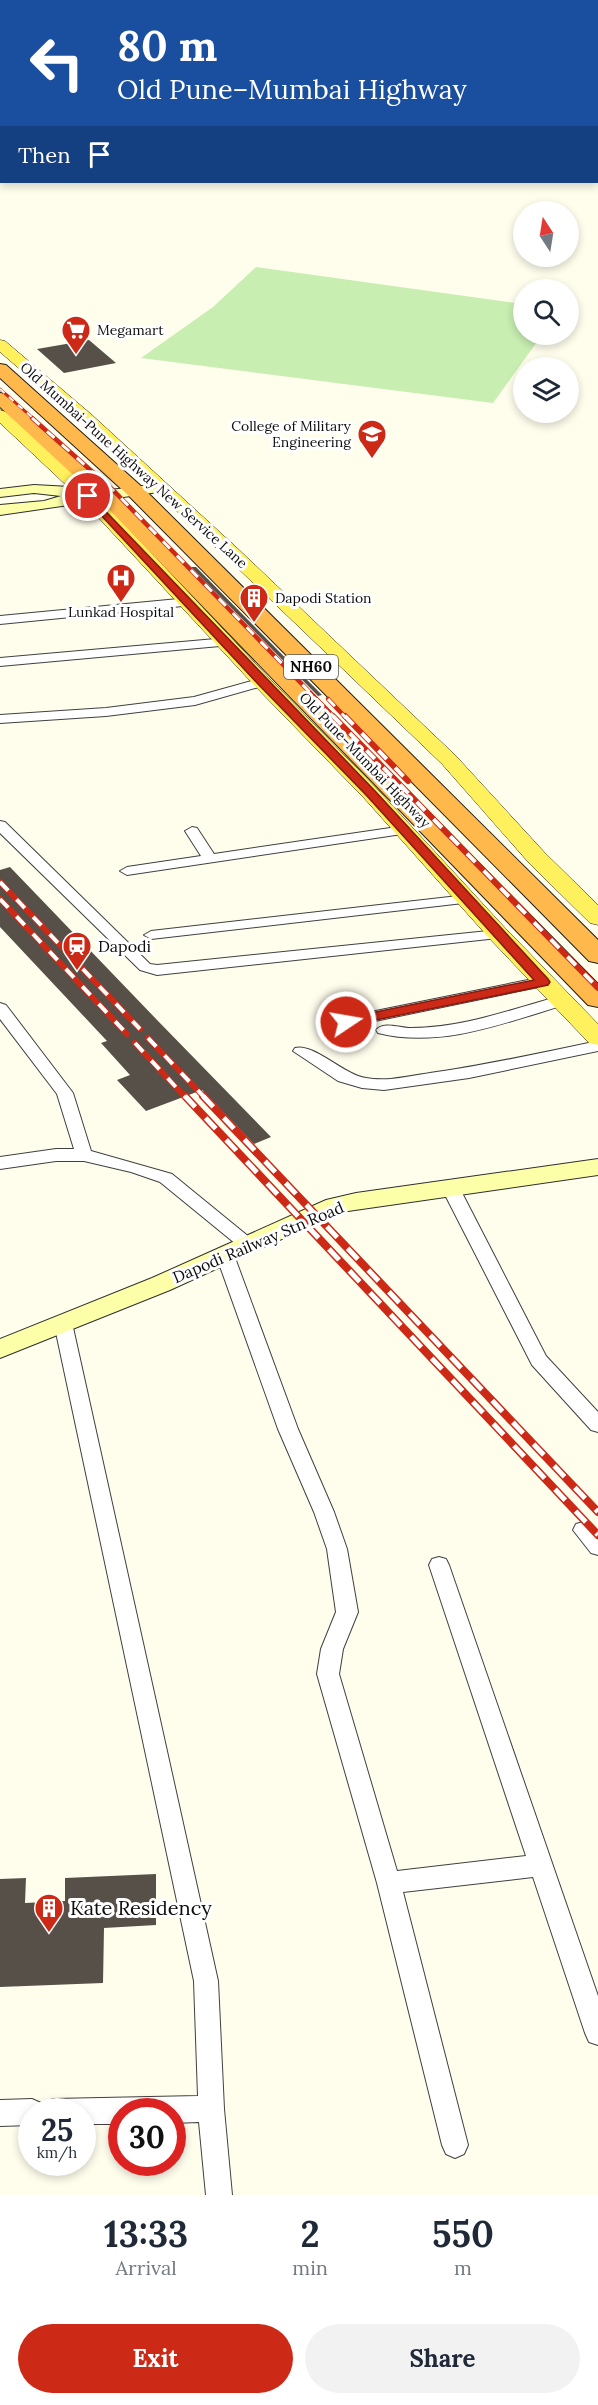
<!DOCTYPE html>
<meta charset="utf-8">
<style>
body{margin:0;font-family:Lora,serif;background:#f2f2f3;color:#1f2937;height:100vh;display:flex;flex-direction:column;font-size:22px;white-space:nowrap}
*{box-sizing:border-box;margin:0}
p{font-size:20px;color:#747a83}
.icon{flex:none;width:33px;height:33px;fill:none;stroke:currentColor;stroke-width:2;stroke-linecap:round;stroke-linejoin:round}
.map{position:relative;height:2195px;overflow:hidden}
.drawer{display:flex;flex-direction:column;background:#fff;flex:1}
.drawer>*{flex:none}
.guide{position:absolute;left:0px;top:0px;width:598px;height:183px;box-shadow:0 3px 9px #0003;background:#1a4fa0;color:#fff;overflow:hidden}
.needle{width:39px;rotate:348deg}
.controls{position:absolute;left:513px;top:201px;display:grid;gap:12px}
.controls a{display:grid;place-items:center;width:66px;height:66px;border-radius:50%;background:#fff;box-shadow:0 3px 9px #0003;font-size:30px}
.speed{position:absolute;left:18px;top:2098px;display:flex;gap:12px;font-size:30px;font-weight:700;text-align:center}
.speed>*{display:grid;place-content:center;width:78px;height:78px;border-radius:50%;background:#fff;box-shadow:0 3px 9px #0003;line-height:1}
.speed small{font-size:15px;font-weight:400}
.speed .limit{border:9px solid #d22;background:#fff;color:#111}
.pin{position:absolute;display:grid;place-items:center;width:51px;height:51px;color:#fff;margin:-26px;border:3px solid #fff;border-radius:50%;box-shadow:0 2px 6px #0007}
.me{position:absolute;width:66px;margin:-33px;rotate:78deg;stroke-linejoin:round;filter:drop-shadow(0 0 4px #0008)}
.turn{display:flex;align-items:center;gap:21px;height:126px;padding:0 18px;font-size:27px}
.turn .icon{width:78px;height:78px;stroke-width:2.5}
.turn b{display:block;font-size:42px;line-height:51px}
.then{display:flex;align-items:center;height:57px;padding:0 18px;background:#0003;gap:12px;font-size:22px}
.eta{display:flex;justify-content:space-evenly;align-items:center;height:102px;text-align:center}
.eta b{font-size:36px;font-weight:700;line-height:42px}
.primary-button{display:flex;gap:12px;margin-top:auto;padding:12px 18px}
.primary-button a{flex:1;height:69px;border-radius:36px;background:#cc2916;color:#fff;font-size:24px;font-weight:700;line-height:69px;text-align:center}
.primary-button a+a{background:#f2f2f3;color:#1f2937}
.map>svg:first-child{display:block}
.green{fill:#c8eeb2}
.building{fill:#575048}
.lines{fill:none;stroke-linecap:round;stroke-linejoin:round}
.street-casing{stroke:#404040;stroke-width:2}
.secondary-casing{stroke:#2f2f2f;stroke-width:2}
.primary-casing{stroke:#1e1e1e;stroke-width:1}
.highway-casing{stroke:#1e1e1e;stroke-width:2}
.street{fill:#fff;fill-rule:evenodd}
.secondary{fill:#fcffa8;fill-rule:evenodd}
.primary{fill:#fff05d;fill-rule:evenodd}
.highway{fill:#ffb84b;fill-rule:evenodd}
.rail-far3-casing{stroke:#cc2916;stroke-width:3}
.rail-far2-casing{stroke:#cc2916;stroke-width:4.5}
.rail-far1-casing{stroke:#cc2916;stroke-width:6}
.rail-casing{stroke:#cc2916;stroke-width:8}
.rail-far3{stroke:#fff;stroke-width:2;stroke-dasharray:6;stroke-linecap:butt}
.rail-far2{stroke:#fff;stroke-width:3;stroke-dasharray:10;stroke-linecap:butt}
.rail-far1{stroke:#fff;stroke-width:4;stroke-dasharray:12;stroke-linecap:butt}
.rail{stroke:#fff;stroke-width:5;stroke-dasharray:15;stroke-linecap:butt}
.route{fill:#cc2916;stroke:#851b0e;stroke-width:1.5}
.labels{text-anchor:middle;stroke-width:6;stroke-linejoin:round;paint-order:stroke}
.far-poi-label{font-size:14px;fill:#0d0d0d;stroke:#fff;text-anchor:start}
.far-street-label{font-size:14px;fill:#0d0d0d;stroke:#fff}
.shield{fill:#fff;stroke:#565656;stroke-width:1.5}
.shield-label{font-size:15px;font-weight:bold;fill:#0d0d0d}
.poi-label{font-size:16px;fill:#0d0d0d;stroke:#fff;text-anchor:start}
.street-label{font-size:16px;fill:#0d0d0d;stroke:#fff}
.near-poi-label{font-size:20px;fill:#0d0d0d;stroke:#fff;text-anchor:start}
</style>
<div class="map">
<svg width="598" height="2195" viewBox="0 0 598 2195">
<rect width="100%" height="100%" fill="#fffeed"/>
<polygon class="green" points="256,267 523,304 524,334 542,335 493,403 141,358 213,307"/>
<g class="building">
<polygon points="89,340 116,363 64,373 37,349"/>
<polygon points="191,567 196,567 322,695 318,696"/>
<polygon points="10,867 159,1022 271,1137 254,1144 202,1090 146,1111 117,1080 130,1075 101,1043 107,1041 0,927 0,870"/>
<polygon points="156,1874 156,1925 104,1928 103,1983 0,1987 0,1879 26,1878 25,1903 65,1901 65,1878"/>
</g>
<g class="lines">
<g class="street-casing">
<g id="street">
<polygon points="189,598 195,602 193,605 0,624 0,616"/>
<polygon points="227,638 233,642 231,645 0,666 0,658"/>
<polygon points="262,678 266,679 268,682 266,685 195,705 106,716 0,723 0,715 106,708 194,697"/>
<polygon points="0,821 5,822 150,964 157,965 498,930 505,934 498,938 157,975 140,970 0,833"/>
<polygon points="404,826 409,827 411,830 409,833 127,875 120,871 127,867 201,856 185,831 192,827 197,828 214,854"/>
<polygon points="467,895 472,896 474,899 472,902 151,939 144,935 151,931"/>
<polygon points="543,977 551,982 548,985 346,1027 338,1022 346,1017"/>
<path d="M561 996 567 998 569 1001 567 1004C507 1022 441 1049 378 1033L376 1030C383 1021 400 1028 411 1028 464 1028 511 1009 561 996Z"/>
<polygon points="0,1003 6,1005 73,1093 91,1151 172,1174 254,1241 257,1245 254,1249 242,1249 160,1182 131,1172 84,1161 56,1161 0,1169 0,1157 56,1149 74,1149 57,1094 0,1019"/>
<path d="M598 1041V1051L469 1078 384 1090 362 1088 338 1081 293 1051 295 1048C314 1043 344 1075 366 1078 387 1082 409 1076 430 1073 486 1065 542 1053 598 1041Z"/>
<polygon points="450,1181 456,1183 459,1187 546,1356 598,1412 598,1432 591,1430 532,1365 441,1187 444,1183"/>
<polygon points="225,1249 231,1251 234,1255 298,1429 334,1512 347,1549 358,1612 343,1649 339,1674 397,1871 526,1856 429,1565 432,1559 439,1557 446,1559 449,1565 598,1996 598,2045 589,2042 585,2033 533,1877 403,1892 468,2145 464,2154 455,2158 446,2154 442,2145 377,1883 317,1674 321,1649 336,1612 327,1549 314,1512 278,1429 216,1255 219,1251"/>
<polygon points="63,1316 70,1318 72,1323 218,1981 224,2109 232,2195 206,2195 199,2122 172,2123 172,2112 122,2112 122,2124 82,2124 82,2112 32,2112 32,2125 0,2126 0,2100 32,2099 41,2103 42,2106 44,2103 53,2099 198,2096 194,1981 54,1323 56,1318"/>
<polygon points="583,1522 590,1524 598,1533 598,1555 591,1553 573,1530 576,1524"/>
</g>
</g>
<g class="secondary-casing">
<g id="secondary">
<polygon points="160,484 165,485 167,488 165,491 0,515 0,505 44,501 61,496 34,493 0,497 0,489 34,485 70,487 75,488 77,491 76,494"/>
<polygon points="598,1159 598,1175 341,1212 170,1290 0,1358 0,1339 152,1278 326,1200 356,1193"/>
</g>
</g>
<g class="primary-casing">
<g id="primary">
<polygon points="0,340 5,341 92,415 236,547 456,756 545,853 598,905 598,925 590,923 529,863 442,764 224,555 80,421 0,352"/>
<polygon points="0,410 6,412 94,492 269,678 378,790 506,929 598,1024 598,1045 589,1043 490,939 364,798 255,686 82,500 0,423"/>
</g>
</g>
<g class="highway-casing">
<g id="highway">
<polygon points="0,364 6,365 142,487 598,940 598,963 589,961 128,495 0,378"/>
<polygon points="0,393 6,394 112,490 598,984 598,1007 588,1005 98,498 0,407"/>
</g>
</g>
<use href="#street" class="street"/>
<use href="#secondary" class="secondary"/>
<use href="#primary" class="primary"/>
<use href="#highway" class="highway"/>
<g class="rail-far3-casing">
<polyline id="rail-far3" points="0,389 34,419"/>
</g>
<g class="rail-far2-casing">
<g id="rail-far2">
<polyline points="32,418 114,491 335,718"/>
<polyline points="328,699 346,718"/>
</g>
</g>
<g class="rail-far1-casing">
<g id="rail-far1">
<polyline points="333,716 598,988"/>
<polyline points="345,716 408,781"/>
<polyline points="0,882 140,1029"/>
<polyline points="0,899 127,1034"/>
<polyline points="148,1038 205,1098"/>
<polyline points="135,1043 186,1098"/>
</g>
</g>
<g class="rail-casing">
<g id="rail">
<polyline points="185,1096 598,1535"/>
<polyline points="203,1096 598,1512"/>
</g>
</g>
<use href="#rail-far3" class="rail-far3"/>
<use href="#rail-far2" class="rail-far2"/>
<use href="#rail-far1" class="rail-far1"/>
<use href="#rail" class="rail"/>
</g>
<polygon class="route" points="88,493 375,791 548,979 550,982 548,985 346,1026 342,1025 340,1022 342,1020 346,1018 534,980 367,796 258,684 85,498 84,496"/>
<defs>
<g id="supermarket-pin" transform="scale(1.5)"><path d="M0 17L-7.5 6A9.5 9.5 0 1 1 7.5 6Z" fill="#cc2916" stroke="#fff"/><path d="M-6-5.5h2.5l.6 2H6L4.5 2H-2.5L-4.4-4H-6ZM-1.5 3.2a1.3 1.3 0 1 0 .1 0ZM3 3.2a1.3 1.3 0 1 0 .1 0Z" fill="#fff"/></g>
<g id="university-pin" transform="scale(1.5)"><path d="M0 17L-7.5 6A9.5 9.5 0 1 1 7.5 6Z" fill="#cc2916" stroke="#fff"/><path d="M0-5L7-2L0 1L-7-2ZM-4 1L0 2.5L4 1V4Q0 6-4 4Z" fill="#fff"/></g>
<g id="hospital-pin" transform="scale(1.5)"><path d="M0 17L-7.5 6A9.5 9.5 0 1 1 7.5 6Z" fill="#cc2916" stroke="#fff"/><path d="M-5-5h3v3.5h4V-5h3V5h-3V1.5h-4V5h-3Z" fill="#fff"/></g>
<g id="building-pin" transform="scale(1.5)"><path d="M0 17L-7.5 6A9.5 9.5 0 1 1 7.5 6Z" fill="#cc2916" stroke="#fff"/><path d="M-4-6H4V6H1V3H-1V6H-4ZM-2.5-4.3h1.7v1.8h-1.7ZM.8-4.3h1.7v1.8H.8ZM-2.5-1h1.7V.8h-1.7ZM.8-1h1.7V.8H.8Z" fill="#fff"/></g>
<g id="station-pin" transform="scale(1.5)"><path d="M0 17L-7.5 6A9.5 9.5 0 1 1 7.5 6Z" fill="#cc2916" stroke="#fff"/><path d="M-3-6H3Q5-6 5-4V2Q5 4 3 4L4.5 6H3L1.5 4h-3L-3 6H-4.5L-3 4Q-5 4-5 2V-4Q-5-6-3-6ZM-3.5-4v3h7v-3ZM-3.5 1v1.5H-2V1ZM2 1v1.5H3.5V1Z" fill="#fff"/></g>
</defs>
<g fill-rule="evenodd">
<use href="#supermarket-pin" x="76" y="330"/>
<use href="#university-pin" x="372" y="434"/>
<use href="#hospital-pin" x="121" y="578"/>
<use href="#building-pin" x="254" y="598"/>
<use href="#station-pin" x="77" y="946"/>
<use href="#building-pin" x="49" y="1908"/>
</g>
<g class="labels">
<g class="far-poi-label">
<text x="97" y="335">Megamart</text>
<text x="351" y="431" text-anchor="end">College of Military<tspan x="351" dy="16">Engineering</tspan></text>
<text x="275" y="603">Dapodi Station</text>
<text x="121" y="617" text-anchor="middle">Lunkad Hospital</text>
</g>
<g class="far-street-label">
<text transform="translate(134 465) rotate(42)" y="5">Old Mumbai-Pune Highway New Service Lane</text>
<text transform="translate(365 760) rotate(46)" y="5">Old Pune–Mumbai Highway</text>
</g>
<rect class="shield" x="284" y="655" width="54" height="24" rx="4.5"/>
<g class="shield-label">
<text x="311" y="672">NH60</text>
</g>
<g class="poi-label">
<text x="98" y="952">Dapodi</text>
</g>
<g class="street-label">
<text transform="translate(258 1242) rotate(-23)" y="6">Dapodi Railway Stn Road</text>
</g>
<g class="near-poi-label">
<text x="70" y="1915">Kate Residency</text>
</g>
</g>
</svg>
<div class="controls">
<a><svg class="needle" viewBox="-14 -14 28 28"><path d="M0-13l5 13h-10z" fill="#e53935"/><path d="M0 13l5-13h-10z" fill="#747a83"/></svg></a>
<a><svg class="icon" aria-label="search" viewBox="0 0 24 24"><circle cx="10" cy="10" r="6"/><path d="M15 15l6 6"/></svg></a>
<a><svg class="icon" aria-label="layers" viewBox="0 0 24 24"><path d="M12 4l9 5-9 5-9-5zM3 14l9 5 9-5"/></svg></a>
</div>
<div class="speed"><div>25<small>km/h</small></div><div class="limit">30</div></div>
<div class="pin" style="left:88px;top:496px;background:#d93025"><svg class="icon" aria-label="arrive" viewBox="0 0 24 24"><path d="M6 21V4h12l-3 4 3 4H6"/></svg></div>
<svg class="me" style="left:346px;top:1022px" viewBox="-20 -20 40 40"><circle r="17" fill="#cc2916" stroke="#fff" stroke-width="3"/><path d="M0-11L8 9 0 5-8 9z" fill="#fff"/></svg>
<div class="guide">
<div class="turn"><svg class="icon" aria-label="left" viewBox="0 0 24 24"><path d="M17 20v-9H6M10 6l-5 5 5 5"/></svg><div><b>80 m</b>Old Pune–Mumbai Highway</div></div>
<div class="then">Then<svg class="icon" aria-label="arrive" viewBox="0 0 24 24"><path d="M6 21V4h12l-3 4 3 4H6"/></svg></div>
</div>
</div>
<section class="drawer">
<div class="eta">
<div><b>13:33</b><p>Arrival</p></div>
<div><b>2</b><p>min</p></div>
<div><b>550</b><p>m</p></div>
</div>
<div class="primary-button"><a>Exit</a><a>Share</a></div>
</section>
